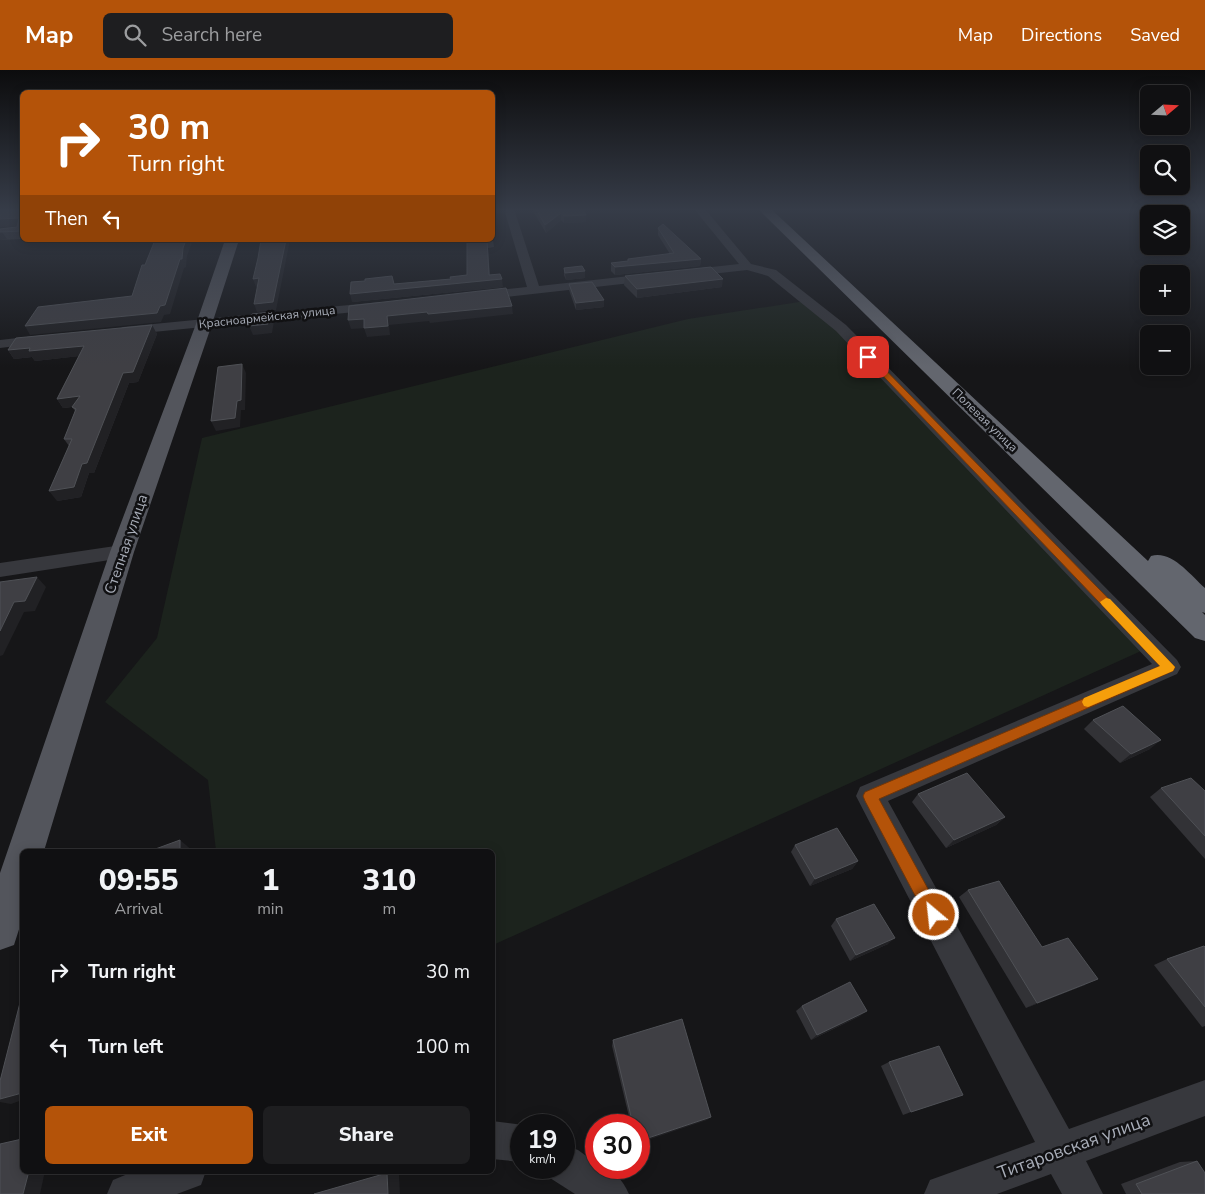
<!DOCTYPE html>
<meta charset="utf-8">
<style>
body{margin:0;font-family:"Nunito Sans",sans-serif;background:#1e1e20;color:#f1f3f6;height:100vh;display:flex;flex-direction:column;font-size:19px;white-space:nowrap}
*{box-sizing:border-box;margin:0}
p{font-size:16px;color:#9c9d9f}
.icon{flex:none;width:28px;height:28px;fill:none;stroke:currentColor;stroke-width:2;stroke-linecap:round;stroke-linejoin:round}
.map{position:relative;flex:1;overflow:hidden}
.side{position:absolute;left:20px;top:779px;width:475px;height:325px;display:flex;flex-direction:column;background:#101012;border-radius:8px;box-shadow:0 2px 12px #0003,0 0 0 1px #303032}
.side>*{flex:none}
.top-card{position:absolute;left:20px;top:20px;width:475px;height:152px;border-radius:8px;box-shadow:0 2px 12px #0003,0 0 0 1px #303032;background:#b45309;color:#fff;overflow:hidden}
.needle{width:32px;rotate:71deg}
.fabs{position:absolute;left:1140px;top:15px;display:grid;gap:10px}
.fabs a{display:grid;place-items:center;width:50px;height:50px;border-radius:8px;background:#101012;box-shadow:0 2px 12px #0003,0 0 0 1px #303032;font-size:25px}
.speed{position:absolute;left:510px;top:1044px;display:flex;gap:10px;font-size:25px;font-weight:700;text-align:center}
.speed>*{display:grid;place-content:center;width:65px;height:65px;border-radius:50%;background:#101012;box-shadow:0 2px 12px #0003,0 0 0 1px #303032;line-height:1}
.speed small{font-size:12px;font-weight:400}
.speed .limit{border:8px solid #d22;background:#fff;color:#111}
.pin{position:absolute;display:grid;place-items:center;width:42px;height:42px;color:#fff;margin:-21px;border-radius:10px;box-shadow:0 2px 8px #0006}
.me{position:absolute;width:55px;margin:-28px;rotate:332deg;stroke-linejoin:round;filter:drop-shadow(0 0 4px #0008)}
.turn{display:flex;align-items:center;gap:18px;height:105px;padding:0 25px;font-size:22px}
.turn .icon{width:65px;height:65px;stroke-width:2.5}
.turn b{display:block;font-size:35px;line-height:42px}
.then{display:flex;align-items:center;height:48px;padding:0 25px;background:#0003;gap:10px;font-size:19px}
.eta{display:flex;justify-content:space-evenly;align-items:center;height:85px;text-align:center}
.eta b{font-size:30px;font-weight:800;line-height:35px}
.button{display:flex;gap:10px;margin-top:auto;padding:10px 25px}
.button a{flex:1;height:58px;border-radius:8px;background:#b45309;color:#fff;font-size:20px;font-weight:800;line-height:58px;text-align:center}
.button a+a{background:#1e1e20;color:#f1f3f6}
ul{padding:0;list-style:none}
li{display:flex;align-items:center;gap:15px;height:75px;padding:0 25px}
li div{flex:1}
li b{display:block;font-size:19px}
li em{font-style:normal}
header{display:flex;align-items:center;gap:30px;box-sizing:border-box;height:70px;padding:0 25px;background:#b45309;color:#fff}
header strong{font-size:24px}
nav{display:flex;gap:28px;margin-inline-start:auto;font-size:18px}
.search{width:350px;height:45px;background:#1e1e20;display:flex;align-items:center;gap:12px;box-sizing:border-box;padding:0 18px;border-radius:8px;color:#9c9d9f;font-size:19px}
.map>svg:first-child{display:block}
.green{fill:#1c231d}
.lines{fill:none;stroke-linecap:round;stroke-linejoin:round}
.minor{fill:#37383d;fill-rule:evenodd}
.major{fill:#53555c;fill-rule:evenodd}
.highway{fill:#63666e;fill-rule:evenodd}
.wall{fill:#323236}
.shaded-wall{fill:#212124}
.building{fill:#3f3f44;stroke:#4f5156}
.route{fill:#b45309;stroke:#753606}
.slow{fill:#f59e0b}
.labels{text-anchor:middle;stroke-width:5;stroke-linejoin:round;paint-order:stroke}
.far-street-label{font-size:12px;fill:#a8adb8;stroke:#111113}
.street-label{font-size:15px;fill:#a8adb8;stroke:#111113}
.near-street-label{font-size:18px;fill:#a8adb8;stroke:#111113}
</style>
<header>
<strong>Map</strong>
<div class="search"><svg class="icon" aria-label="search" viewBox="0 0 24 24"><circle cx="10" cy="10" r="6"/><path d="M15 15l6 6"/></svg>Search here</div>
<nav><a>Map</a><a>Directions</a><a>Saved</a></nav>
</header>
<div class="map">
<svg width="1205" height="1124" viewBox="0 0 1205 1124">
<rect width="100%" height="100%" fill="#161618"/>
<polygon class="green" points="812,230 1141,581 493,875 492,781 216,781 208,710 105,632 157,568 202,368 688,249"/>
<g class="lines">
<g class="minor">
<polygon points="504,139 514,139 539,216 739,194 694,139 705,139 751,194 776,200 846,255 1177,590 1181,597 1177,604 888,731 1069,1059 1205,1010 1205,1046 1086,1091 1103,1124 1062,1124 1051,1104 997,1124 924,1124 930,1110 1035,1072 856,726 860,717 1152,594 836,261 768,206 747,200 478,230 474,229 472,226 474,223 478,222 527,217"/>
<polygon points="380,232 386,236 385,239 123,265 116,261 123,257"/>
<polygon points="44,265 49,266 51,269 49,272 0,278 0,270"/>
<polygon points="122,475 129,477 132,482 129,487 0,507 0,493"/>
<polygon points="492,1051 523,1055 521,1055 521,1092 492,1089"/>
<path d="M564 1075 578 1080 596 1093V1098C613 1098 623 1110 629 1124H575L550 1108 546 1098H564Z"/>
<polygon points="135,1101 206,1101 201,1115 177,1124 107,1124 113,1110"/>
</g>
<polygon class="major" points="225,170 239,170 212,254 134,482 44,781 22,781 22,850 14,875 0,880 0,803 110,482 196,254"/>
<path class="highway" d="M758 139H771L1148 491 1151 486C1172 480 1190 505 1205 518V543L1202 542 1205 545V571L1195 568Z"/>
</g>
<g class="wall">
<polygon points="22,139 22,169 0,170 0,159 17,157"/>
<polygon points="532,139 583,139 586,152 564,153 561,150 546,163"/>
<polygon points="658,158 701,189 700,196 615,205 611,201 611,193 628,191 670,184 658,165"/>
<polygon points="492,163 494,177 488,178 490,205 503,217 352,232 394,214 451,209 467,205 467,170 460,171 459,170 492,170"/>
<polygon points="564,198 585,208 566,210 564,205"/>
<polygon points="625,206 722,217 637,228 624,215"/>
<polygon points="569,214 604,237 576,240 569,220"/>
<polygon points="152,255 157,264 138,312 129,313 94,403 89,403 81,427 57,431 69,376 64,369 75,341 72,337 63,338 57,329 79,286 35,291 32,287 14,289 8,280"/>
<polygon points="1093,650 1150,679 1120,693 1084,659"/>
<polygon points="1161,718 1205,721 1205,789 1150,727"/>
<polygon points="918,724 1005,747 996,755 946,778 912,732"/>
<polygon points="795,775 858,791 852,799 810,816 791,782"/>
<polygon points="968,820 1042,877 1085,915 1026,938 959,827"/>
<polygon points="836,849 888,874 850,891 831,856"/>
<polygon points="1205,877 1205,956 1202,957 1154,895 1167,889"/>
<polygon points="802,936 860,946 811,970 796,941"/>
<polygon points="613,970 707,1050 631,1055 612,976"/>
<polygon points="889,992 911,1042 903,1045 881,996"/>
<polygon points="1197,1091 1205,1124 1126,1124 1121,1114 1180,1092"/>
</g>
<g class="shaded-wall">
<polygon points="561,143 561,150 546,163 545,155"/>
<polygon points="586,145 586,152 564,153 564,146"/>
<polygon points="19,148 22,156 0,157 0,149"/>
<polygon points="0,162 2,162 7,169 0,170"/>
<polygon points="186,170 193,170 187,186 186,197 184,198 170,244 164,245 161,252 30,265 25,256 157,243"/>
<polygon points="286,170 290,170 276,240 257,242 254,234"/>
<polygon points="487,170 490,210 502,209 503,217 352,232 350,224 490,210"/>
<polygon points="701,189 700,196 615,205 615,197"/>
<polygon points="585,201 585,208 566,210 565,203"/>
<polygon points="259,208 262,216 256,217 253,209"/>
<polygon points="723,209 722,217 637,228 637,219"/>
<polygon points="604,230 604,237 576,240 576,233"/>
<polygon points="512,236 513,244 430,253 429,251 389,255 390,265 367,267 364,258 387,246 427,242"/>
<polygon points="271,242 274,251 272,263 253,265 249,256"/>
<polygon points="364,249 367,258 351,259 348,250"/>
<polygon points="152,255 157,264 138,312 129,313 94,403 89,403 81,427 57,431 49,421 82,394 123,303"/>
<polygon points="84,276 89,285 35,291 32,287 14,289 8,280 30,278"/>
<polygon points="242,294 246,303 245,340 241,340 240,357 216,361 211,351 237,331"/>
<polygon points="80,326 86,335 63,338 57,329"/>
<polygon points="37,507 46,517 35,541 24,542 3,585 0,586 0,561 14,532"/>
<polygon points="1161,670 1150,679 1120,693 1131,684"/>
<polygon points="1005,747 996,755 946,778 954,770"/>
<polygon points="180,770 193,781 180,781"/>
<polygon points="858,791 852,799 810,816 815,809"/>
<polygon points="895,868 888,874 850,891 856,885"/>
<polygon points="1098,909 1085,915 1026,938 1037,933"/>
<polygon points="867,941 860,946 811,970 817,965"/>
<polygon points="22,1023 22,1030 11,1034 0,1032 0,1029"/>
<polygon points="711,1047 707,1050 639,1073 639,1071"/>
<polygon points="29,1101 45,1101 40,1124 23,1124"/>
<polygon points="387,1103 399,1105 400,1124 388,1124"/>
</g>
<g class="building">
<polygon points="0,139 22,139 22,161 0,162 0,159 17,157 19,148 0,149"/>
<polygon points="536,139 583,139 586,145 564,146 561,143 545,155"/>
<polygon points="663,154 701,189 615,197 611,193 628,191 628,189 674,183 658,158"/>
<polygon points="155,170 186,170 183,178 182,189 180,189 165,235 160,236 157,243 25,256 38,237 132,226 142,195 145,195"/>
<polygon points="261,170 286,170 273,232 254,234 259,208 253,209 258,188"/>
<polygon points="467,170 492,170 487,170 489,205 500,204 502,209 350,224 351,212 365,211 365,209 392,206 394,214 451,209 450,207 467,205"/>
<polygon points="582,196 585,201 565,203 564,198"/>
<polygon points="711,197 723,209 637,219 625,206"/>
<polygon points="592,212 604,230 576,233 569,214"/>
<polygon points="506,218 512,236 428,244 427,242 387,246 388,256 364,258 364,249 348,250 349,236"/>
<polygon points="271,242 268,254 249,256 252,244"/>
<polygon points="152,255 133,302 123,303 87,393 82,394 74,417 49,421 72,369 64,369 76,339 72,337 80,326 57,329 84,276 29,281 30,278 8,280 16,268"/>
<polygon points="242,294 241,330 237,331 235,348 211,351 218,297"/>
<polygon points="37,507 25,531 14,532 0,561 0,512"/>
<polygon points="1123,636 1161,670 1131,684 1093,650"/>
<polygon points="967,703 1005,747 954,770 918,724"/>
<polygon points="1191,708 1205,721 1205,766 1161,718"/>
<polygon points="837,758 858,791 815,809 795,775"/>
<polygon points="180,770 180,781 150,781"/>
<polygon points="999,811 1042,877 1068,868 1098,909 1037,933 968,820"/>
<polygon points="874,834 895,868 856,885 836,849"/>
<polygon points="1204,876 1205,877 1205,937 1167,889"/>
<polygon points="850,912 867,941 817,965 802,936"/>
<polygon points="22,925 22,1023 0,1029 0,1011"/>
<polygon points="682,949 711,1047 639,1071 639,1055 633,1055 613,970"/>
<polygon points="939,976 963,1025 911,1042 889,992"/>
<polygon points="22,1069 22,1101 29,1101 23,1124 0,1124 0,1074"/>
<polygon points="1197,1091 1205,1103 1205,1124 1142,1124 1136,1114"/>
<polygon points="387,1103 388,1124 314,1124"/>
</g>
<linearGradient id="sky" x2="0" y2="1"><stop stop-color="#0c0c0d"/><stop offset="0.47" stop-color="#363c48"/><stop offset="1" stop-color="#363c48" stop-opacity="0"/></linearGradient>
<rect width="1205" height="297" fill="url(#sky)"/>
<polygon class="route" points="866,285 871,285 1175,597 1173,601 879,729 939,839 941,845 939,850 934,853 928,850 865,731 863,726 865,722 1160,596 866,288"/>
<polygon class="slow" points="1106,528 1110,529 1175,597 1173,601 1088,637 1084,636 1082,632 1084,628 1160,596 1102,535 1100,532"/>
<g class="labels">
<g class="far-street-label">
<text transform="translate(267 247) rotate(-6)" y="4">Красноармейская улица</text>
<text transform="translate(985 350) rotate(44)" y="4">Полевая улица</text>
</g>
<g class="street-label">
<text transform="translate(126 474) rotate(-71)" y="5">Степная улица</text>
</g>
<g class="near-street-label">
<text transform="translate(1074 1076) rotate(-20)" y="6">Титаровская улица</text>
</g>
</g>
</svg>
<div class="fabs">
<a><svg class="needle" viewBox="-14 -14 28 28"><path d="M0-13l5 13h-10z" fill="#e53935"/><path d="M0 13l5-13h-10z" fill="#9c9d9f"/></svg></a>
<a><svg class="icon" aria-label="search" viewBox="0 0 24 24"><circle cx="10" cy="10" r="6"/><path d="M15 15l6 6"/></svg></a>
<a><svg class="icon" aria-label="layers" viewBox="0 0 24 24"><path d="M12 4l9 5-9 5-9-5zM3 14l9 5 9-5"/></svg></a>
<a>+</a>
<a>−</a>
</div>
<div class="speed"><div>19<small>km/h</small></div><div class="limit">30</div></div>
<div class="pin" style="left:868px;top:287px;background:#d93025"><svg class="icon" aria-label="arrive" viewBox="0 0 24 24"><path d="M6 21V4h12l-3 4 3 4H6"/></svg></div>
<svg class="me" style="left:934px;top:845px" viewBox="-20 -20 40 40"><circle r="17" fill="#b45309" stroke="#fff" stroke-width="3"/><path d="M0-11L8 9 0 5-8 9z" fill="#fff"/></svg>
<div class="top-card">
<div class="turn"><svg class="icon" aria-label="right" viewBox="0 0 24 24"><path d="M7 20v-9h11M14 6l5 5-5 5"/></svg><div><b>30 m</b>Turn right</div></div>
<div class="then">Then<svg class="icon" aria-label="left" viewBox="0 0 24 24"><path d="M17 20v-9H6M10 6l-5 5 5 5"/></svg></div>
</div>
<section class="side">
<div class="eta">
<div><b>09:55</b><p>Arrival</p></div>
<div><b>1</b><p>min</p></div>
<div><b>310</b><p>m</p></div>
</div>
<ul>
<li><svg class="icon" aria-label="right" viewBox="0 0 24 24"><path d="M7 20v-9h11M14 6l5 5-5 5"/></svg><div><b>Turn right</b></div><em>30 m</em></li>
<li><svg class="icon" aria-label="left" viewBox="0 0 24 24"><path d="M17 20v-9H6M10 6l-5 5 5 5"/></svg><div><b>Turn left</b></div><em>100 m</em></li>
</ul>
<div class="button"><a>Exit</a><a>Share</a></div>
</section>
</div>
